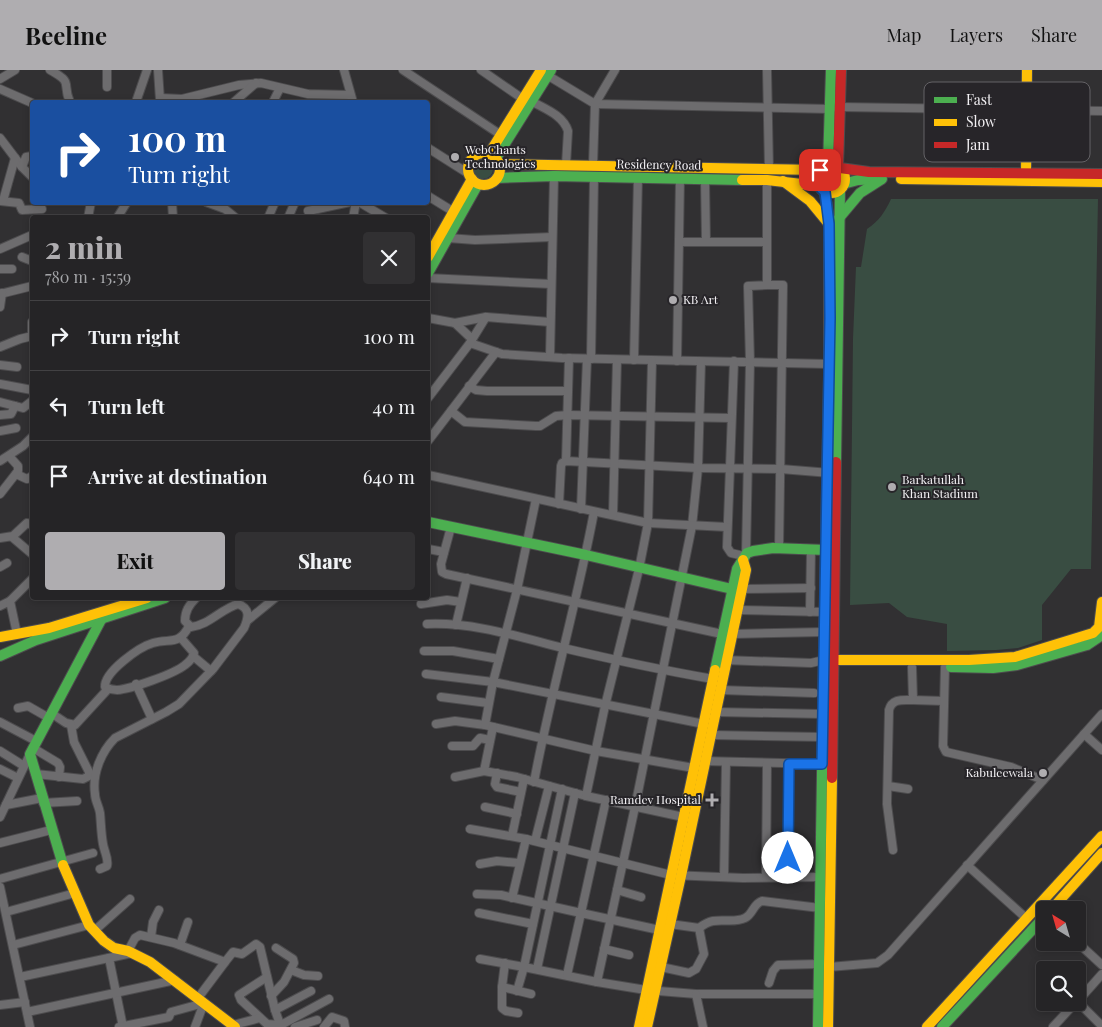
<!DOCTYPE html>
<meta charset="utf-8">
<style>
body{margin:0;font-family:"Playfair Display",serif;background:#313032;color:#f1f3f6;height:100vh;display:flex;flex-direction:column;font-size:19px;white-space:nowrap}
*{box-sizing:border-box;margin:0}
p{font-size:16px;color:#a3a4a7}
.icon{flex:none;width:28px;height:28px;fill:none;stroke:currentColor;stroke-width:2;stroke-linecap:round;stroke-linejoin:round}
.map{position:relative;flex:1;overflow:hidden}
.sheet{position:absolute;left:30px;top:145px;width:400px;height:385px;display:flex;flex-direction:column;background:#252426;border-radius:5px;box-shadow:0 2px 8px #0003,0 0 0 1px #424143}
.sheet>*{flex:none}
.top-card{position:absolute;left:30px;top:30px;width:400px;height:105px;border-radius:5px;box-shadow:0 2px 8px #0003,0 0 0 1px #424143;background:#1a4fa0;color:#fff;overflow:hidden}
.needle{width:32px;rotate:323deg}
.controls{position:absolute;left:1036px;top:831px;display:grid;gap:10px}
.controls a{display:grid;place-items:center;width:50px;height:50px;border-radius:5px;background:#252426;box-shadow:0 2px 8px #0003,0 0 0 1px #424143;font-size:25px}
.pin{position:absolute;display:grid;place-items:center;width:42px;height:42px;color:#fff;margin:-21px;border-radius:10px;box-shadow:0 2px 8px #0006}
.me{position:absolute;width:55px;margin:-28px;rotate:0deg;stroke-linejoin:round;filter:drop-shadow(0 0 4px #0008)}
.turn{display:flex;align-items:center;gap:18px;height:105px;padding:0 15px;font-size:22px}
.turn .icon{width:65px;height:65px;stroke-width:2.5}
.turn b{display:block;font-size:35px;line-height:42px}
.round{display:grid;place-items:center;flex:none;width:52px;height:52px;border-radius:5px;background:#313032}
.head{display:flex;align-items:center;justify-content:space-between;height:85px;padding:0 15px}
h1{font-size:30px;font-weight:800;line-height:38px;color:#afadb0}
.button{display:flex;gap:10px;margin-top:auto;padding:10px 15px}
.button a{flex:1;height:58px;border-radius:5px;background:#afadb0;color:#111;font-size:20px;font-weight:800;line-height:58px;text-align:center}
.button a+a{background:#313032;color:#f1f3f6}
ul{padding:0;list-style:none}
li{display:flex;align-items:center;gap:15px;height:70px;padding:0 15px;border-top:1px solid #424143}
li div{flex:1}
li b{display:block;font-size:19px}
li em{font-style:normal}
header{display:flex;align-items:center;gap:30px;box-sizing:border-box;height:70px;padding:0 25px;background:#afadb0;color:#111}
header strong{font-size:24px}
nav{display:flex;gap:28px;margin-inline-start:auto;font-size:18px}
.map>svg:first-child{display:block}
.green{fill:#394d42}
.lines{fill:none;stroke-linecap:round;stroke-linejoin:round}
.street-casing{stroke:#4d4c4e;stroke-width:10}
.fast-casing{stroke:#4d4c4e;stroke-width:12}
.slow-casing{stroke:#4d4c4e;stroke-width:12}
.jam-casing{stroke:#4d4c4e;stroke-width:12}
.street{stroke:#6d6c6e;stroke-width:8}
.fast{stroke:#4caf50;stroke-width:10}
.slow{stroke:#ffc107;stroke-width:10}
.jam{stroke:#c62828;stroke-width:10}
.route-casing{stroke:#114b97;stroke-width:12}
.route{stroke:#1a73e8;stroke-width:9}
.poi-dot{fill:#afadb0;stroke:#272529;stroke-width:2}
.labels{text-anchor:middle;stroke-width:4;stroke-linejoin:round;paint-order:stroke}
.poi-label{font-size:12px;fill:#f3f1f4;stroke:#272529;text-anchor:start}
.street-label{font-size:12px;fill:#f3f1f4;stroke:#272529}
.key{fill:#272529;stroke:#646266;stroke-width:1}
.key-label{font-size:14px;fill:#f3f1f4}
</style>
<header>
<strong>Beeline</strong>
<nav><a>Map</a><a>Layers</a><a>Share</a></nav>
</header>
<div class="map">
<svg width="1102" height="957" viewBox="0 0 1102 957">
<rect width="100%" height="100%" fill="#313032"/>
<g class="green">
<circle cx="483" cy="99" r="10"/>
<path d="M891 129H1098L1091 499H1071L1042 535V570L1018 578 996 580 947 581V554L907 547 889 533 850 535 853 269 856 197H861L867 159C879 151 885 142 891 129Z"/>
</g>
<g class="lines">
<g class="street-casing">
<g id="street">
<path d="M50 0C75 14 61 12 70 32"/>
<polyline points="107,0 107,17"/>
<polyline points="158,0 160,30"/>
<polyline points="344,0 353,32"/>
<polyline points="403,0 501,65"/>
<polyline points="481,0 523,29"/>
<polyline points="767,0 769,100"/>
<polyline points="547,5 595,34 831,39"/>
<polyline points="0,9 15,0"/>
<polyline points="0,19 32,33"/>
<polyline points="160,28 182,29 239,15 261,13 308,24 350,25"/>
<path d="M531 31C545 39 563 45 568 61L566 95"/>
<polyline points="136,32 147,0"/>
<polyline points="234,32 256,13"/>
<polyline points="273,32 280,18"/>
<polyline points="839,37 1102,41"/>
<polyline points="0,68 22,97 32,107"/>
<polyline points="428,78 469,104"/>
<polyline points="593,95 595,34 615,0"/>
<polyline points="22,97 26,87 32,86"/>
<polyline points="705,109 706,172"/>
<polyline points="428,126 454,142"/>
<polyline points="0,131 19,133 22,140 42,139"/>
<polyline points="3,131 15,88"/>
<polyline points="172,132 173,148"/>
<polyline points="206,132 225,139 236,148"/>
<polyline points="359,132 386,148"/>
<polyline points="308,141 350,132"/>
<polyline points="88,148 91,132"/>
<polyline points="117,148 127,132"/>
<polyline points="268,148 275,132"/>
<polyline points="288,148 295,132"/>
<polyline points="353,148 356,132"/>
<polyline points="448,168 475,170 552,167"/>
<polyline points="679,172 767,172"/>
<polyline points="0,179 32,165"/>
<polyline points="22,187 32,191"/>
<polyline points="0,199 12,199"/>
<polyline points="428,208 551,214"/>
<polyline points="767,215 783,215 779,478"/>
<polyline points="0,224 32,216"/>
<polyline points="0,237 2,223"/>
<polyline points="428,248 455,253 472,269"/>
<polyline points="455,253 486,247 550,252"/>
<polyline points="32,266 32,252"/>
<polyline points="470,273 502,284 562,288 829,294"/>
<polyline points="0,277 20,269 32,266"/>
<polyline points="550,287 554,106"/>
<polyline points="591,289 594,107"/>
<polyline points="634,290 638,107"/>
<polyline points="677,291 680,108"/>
<polyline points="734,291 727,477 731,483 744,486"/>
<polyline points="701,292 698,398 692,456 635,737 597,912 646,920 696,924 819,924"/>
<polyline points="0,295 17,297"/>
<polyline points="0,314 32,320"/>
<polyline points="469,316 476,320 487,321 568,321"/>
<polyline points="428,328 470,273 486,247"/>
<polyline points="0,332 23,338 32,331"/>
<polyline points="451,341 465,352 536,356 540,356 556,346 568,345 731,348"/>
<polyline points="0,345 11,344 15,336"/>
<polyline points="0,361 16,358"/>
<polyline points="428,371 496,282"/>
<polyline points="0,391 23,376 32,367"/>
<polyline points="566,391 569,288"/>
<polyline points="16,404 27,409 32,406"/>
<polyline points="428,405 648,453 727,457"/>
<polyline points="0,424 18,401 18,396 9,386"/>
<polyline points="559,434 561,396 562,393 566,391 698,398 781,399 830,403"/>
<polyline points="581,439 587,289"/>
<polyline points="613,445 617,290"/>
<polyline points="451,457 441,494 442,502 446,504 722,564"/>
<polyline points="12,467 32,484"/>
<polyline points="0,468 13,466 27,453 32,455"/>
<polyline points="428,479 444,482"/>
<polyline points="746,484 750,292 748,216 767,215 767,110"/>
<polyline points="0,497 7,493"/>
<polyline points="738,519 811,518"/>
<polyline points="421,534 447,530 461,532"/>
<polyline points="0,536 10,531"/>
<polyline points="738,540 824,542"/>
<polyline points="810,542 811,479"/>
<polyline points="248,550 275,528"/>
<path d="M427 554C471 552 516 566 559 577 610 589 661 600 713 609"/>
<polyline points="456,555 467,508"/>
<polyline points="17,564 10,531 32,509"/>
<polyline points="732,564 824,562"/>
<path d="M181 568 194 583C193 588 189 592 185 595 174 604 131 619 117 620 113 620 109 619 105 617 104 602 139 577 153 573 170 568 179 576 189 556"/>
<polyline points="424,581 453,581 499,589"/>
<polyline points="193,586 211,601"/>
<polyline points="724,590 811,593 824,590"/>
<polyline points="912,597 913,630 944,631"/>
<polyline points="945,597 943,676 946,682 1011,697 1043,710"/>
<polyline points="426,604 493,612 704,654"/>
<polyline points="136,614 152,649"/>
<polyline points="721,620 814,623"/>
<polyline points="441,627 488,633"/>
<polyline points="18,638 28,636 49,648"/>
<polyline points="716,642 823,644"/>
<polyline points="51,643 66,653 75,655 108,619"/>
<polyline points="0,652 36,671"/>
<polyline points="436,654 455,651 485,655 596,681 694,698"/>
<polyline points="485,655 493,612 517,520 536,429"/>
<polyline points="493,657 484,701 517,707 586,726 688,748"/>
<polyline points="1084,664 1102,680"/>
<polyline points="711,665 823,667"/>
<polyline points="452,676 473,676 480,668 490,670"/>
<polyline points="33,678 58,693 60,697 59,707"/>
<polyline points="0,681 24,696"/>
<polyline points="702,691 822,694"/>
<polyline points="0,699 18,708"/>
<polyline points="497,703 495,714 497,717 521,722"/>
<polyline points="36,704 83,709 89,706 89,702 74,672 71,655"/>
<polyline points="455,707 484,701"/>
<path d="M534 712C551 621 577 533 594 442"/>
<polyline points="888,716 908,719"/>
<polyline points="562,719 524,897 597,912"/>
<polyline points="586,726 605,636 639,499 648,453 652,291"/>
<polyline points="43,733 77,731"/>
<polyline points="6,735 42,728"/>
<polyline points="485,737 517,744"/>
<polyline points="0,747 30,684"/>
<polyline points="470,759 526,769 671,805 743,808 820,807"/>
<polyline points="512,766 524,709"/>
<polyline points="535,771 549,716"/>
<polyline points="0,773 51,760"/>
<path d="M893 780 887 734 889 640C892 628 903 630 913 630"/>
<polyline points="480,794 497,791 519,793"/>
<polyline points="967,795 1026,848"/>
<path d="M100 799 107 796C109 789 104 781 103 774 101 763 101 753 100 743 99 736 95 731 95 724 92 704 101 682 115 668L166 642 179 634 213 599 244 558C249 547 250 538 238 534 221 539 209 555 191 557L185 551C185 541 189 535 196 528"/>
<polyline points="724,807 726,692"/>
<polyline points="766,807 767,693"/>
<polyline points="788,807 789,694"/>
<polyline points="0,809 93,783"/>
<polyline points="0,817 30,957"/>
<polyline points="617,820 641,827"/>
<polyline points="477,824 501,825 581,843 606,730"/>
<polyline points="512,828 526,769"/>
<polyline points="6,842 75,823"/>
<polyline points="479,843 533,854"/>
<path d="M699 858C703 855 708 852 713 851 724 849 735 853 745 848 753 844 753 834 762 831L820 838"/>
<polyline points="94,861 130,829"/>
<polyline points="151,867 153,852 159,840"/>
<polyline points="1077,872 1102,895"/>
<polyline points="13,875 89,855"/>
<polyline points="180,875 188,852"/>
<polyline points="604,879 629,885"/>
<polyline points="128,881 135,868 140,865 174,873 225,892 233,882 242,884 256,874 260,877 275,940 281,957"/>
<polyline points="109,888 123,957"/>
<polyline points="480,889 524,897 517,921"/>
<polyline points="505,893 502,917 502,938 506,941 518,943"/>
<polyline points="661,897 689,903 696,899 704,884 699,858 670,854"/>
<polyline points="829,897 877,893 888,885 1102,644"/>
<polyline points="537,899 575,723"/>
<polyline points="291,900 304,905 318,906"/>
<polyline points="567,905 581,843 664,861"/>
<polyline points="20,907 132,883"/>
<polyline points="267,907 239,925 241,930 267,954 281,955 329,929"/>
<polyline points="769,913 773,901 778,895 819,894"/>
<polyline points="502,917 531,924"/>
<polyline points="696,924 703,957"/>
<polyline points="271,926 284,912 294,893 293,889 276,878"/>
<polyline points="198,928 225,892"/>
<polyline points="1078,931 1102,904"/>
<polyline points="1078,932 1102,956"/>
<polyline points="0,935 25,932"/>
<polyline points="275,940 311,921"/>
<polyline points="27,942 175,910"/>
<polyline points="233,955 260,948"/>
<polyline points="119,957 169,947 171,942 204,933"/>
<polyline points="195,957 204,933"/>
<polyline points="295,957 317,950"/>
<polyline points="324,957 332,947 344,951 345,957"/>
<polyline points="1053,957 1076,932"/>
</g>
</g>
<g class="fast-casing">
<g id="fast">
<polyline points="496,88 551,0"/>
<polyline points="828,95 831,0"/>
<polyline points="497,108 554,106 742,110"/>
<polyline points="843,114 858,110 881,109"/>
<polyline points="839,148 860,123 882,109"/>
<polyline points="428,203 478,114"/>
<polyline points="836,392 840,119"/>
<polyline points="428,452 586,485 732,519"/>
<polyline points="0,586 36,570 165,528"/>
<polyline points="951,597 993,598 1017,595 1087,575 1102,565"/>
<polyline points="715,600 737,499 747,483 753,481 773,478 826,480"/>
<polyline points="63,795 30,684 101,550"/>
<polyline points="818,957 824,577"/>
<polyline points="942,957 1045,846"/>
</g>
</g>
<g class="slow-casing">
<g id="slow">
<circle cx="484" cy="99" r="16"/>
<polyline points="489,84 541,0"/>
<polyline points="499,94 820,100"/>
<circle cx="831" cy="109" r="14"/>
<polyline points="1026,103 1027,0"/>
<polyline points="901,109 1102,112"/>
<polyline points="742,110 767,110 819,116"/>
<polyline points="783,111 810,131 829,154"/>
<polyline points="825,122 829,154 829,305"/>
<polyline points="428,187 472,109"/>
<polyline points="0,567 49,558 147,528"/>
<polyline points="827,590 969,590 1015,587 1093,563 1099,557 1102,532"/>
<polyline points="63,795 89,855 104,871 114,878 128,881 150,892 235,957"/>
<polyline points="1051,840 1102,783"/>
<polyline points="639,957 715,600"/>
<polyline points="647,957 681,806 746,500 743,490"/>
<polyline points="828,957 832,708"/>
<polyline points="927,957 1102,766"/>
</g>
</g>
<g class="jam-casing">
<g id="jam">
<polyline points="838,97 841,0"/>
<polyline points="840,98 869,102 1102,104"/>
<polyline points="824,577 829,305"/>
<polyline points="832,708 836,392"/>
</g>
</g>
<use href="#street" class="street"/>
<use href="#fast" class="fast"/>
<use href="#slow" class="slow"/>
<use href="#jam" class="jam"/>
</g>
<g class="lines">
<g class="route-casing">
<path id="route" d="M788 788 789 694H822L830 248 829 154 825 122C817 116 815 109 820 100"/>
</g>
<use href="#route" class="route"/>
</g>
<g class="poi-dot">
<circle cx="455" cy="87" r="5"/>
<circle cx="673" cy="230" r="5"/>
<circle cx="892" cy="417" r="5"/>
<circle cx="1043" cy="703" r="5"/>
<path d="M709.5 722.5h5v5h5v5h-5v5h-5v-5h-5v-5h5z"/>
</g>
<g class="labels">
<g class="poi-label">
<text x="465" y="84">WebChants<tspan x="465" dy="14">Technologies</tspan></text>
<text x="683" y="234">KB Art</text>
<text x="902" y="414">Barkatullah<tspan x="902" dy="14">Khan Stadium</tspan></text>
<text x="1033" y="707" text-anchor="end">Kabuleewala</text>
<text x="701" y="734" text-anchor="end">Ramdev Hospital</text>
</g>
<g class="street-label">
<text transform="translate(659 95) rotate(1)" y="4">Residency Road</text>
</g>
</g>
<rect x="924" y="12" width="166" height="80" rx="8" class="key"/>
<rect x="934" y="27" width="23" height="6" fill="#4caf50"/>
<rect x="934" y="49" width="23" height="7" fill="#ffc107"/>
<rect x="934" y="72" width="23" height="6" fill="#c62828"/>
<g class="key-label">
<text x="966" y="35">Fast</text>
<text x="966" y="57">Slow</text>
<text x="966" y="80">Jam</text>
</g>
</svg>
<div class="controls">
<a><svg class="needle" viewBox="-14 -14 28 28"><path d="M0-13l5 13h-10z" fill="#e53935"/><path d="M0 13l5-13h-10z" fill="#a3a4a7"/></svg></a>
<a><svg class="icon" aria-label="search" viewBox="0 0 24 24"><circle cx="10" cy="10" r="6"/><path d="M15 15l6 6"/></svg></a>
</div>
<div class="pin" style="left:820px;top:100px;background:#d93025"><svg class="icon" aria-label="arrive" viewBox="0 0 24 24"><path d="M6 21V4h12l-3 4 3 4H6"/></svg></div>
<svg class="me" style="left:788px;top:788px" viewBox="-20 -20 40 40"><circle r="19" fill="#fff"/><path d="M0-13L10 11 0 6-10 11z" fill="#1a73e8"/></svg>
<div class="top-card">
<div class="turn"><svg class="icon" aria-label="right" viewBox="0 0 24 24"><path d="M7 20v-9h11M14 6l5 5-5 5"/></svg><div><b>100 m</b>Turn right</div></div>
</div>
<section class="sheet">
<div class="head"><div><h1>2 min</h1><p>780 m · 15:59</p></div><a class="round"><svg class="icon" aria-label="close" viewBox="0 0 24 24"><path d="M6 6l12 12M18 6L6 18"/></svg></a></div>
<ul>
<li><svg class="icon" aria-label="right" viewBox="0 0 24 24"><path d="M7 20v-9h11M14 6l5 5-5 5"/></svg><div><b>Turn right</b></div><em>100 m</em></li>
<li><svg class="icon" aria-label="left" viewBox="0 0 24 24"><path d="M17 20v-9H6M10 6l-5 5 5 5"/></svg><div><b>Turn left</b></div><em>40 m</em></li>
<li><svg class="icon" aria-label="arrive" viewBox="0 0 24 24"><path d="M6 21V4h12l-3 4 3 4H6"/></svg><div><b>Arrive at destination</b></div><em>640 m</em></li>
</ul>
<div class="button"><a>Exit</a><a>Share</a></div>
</section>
</div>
